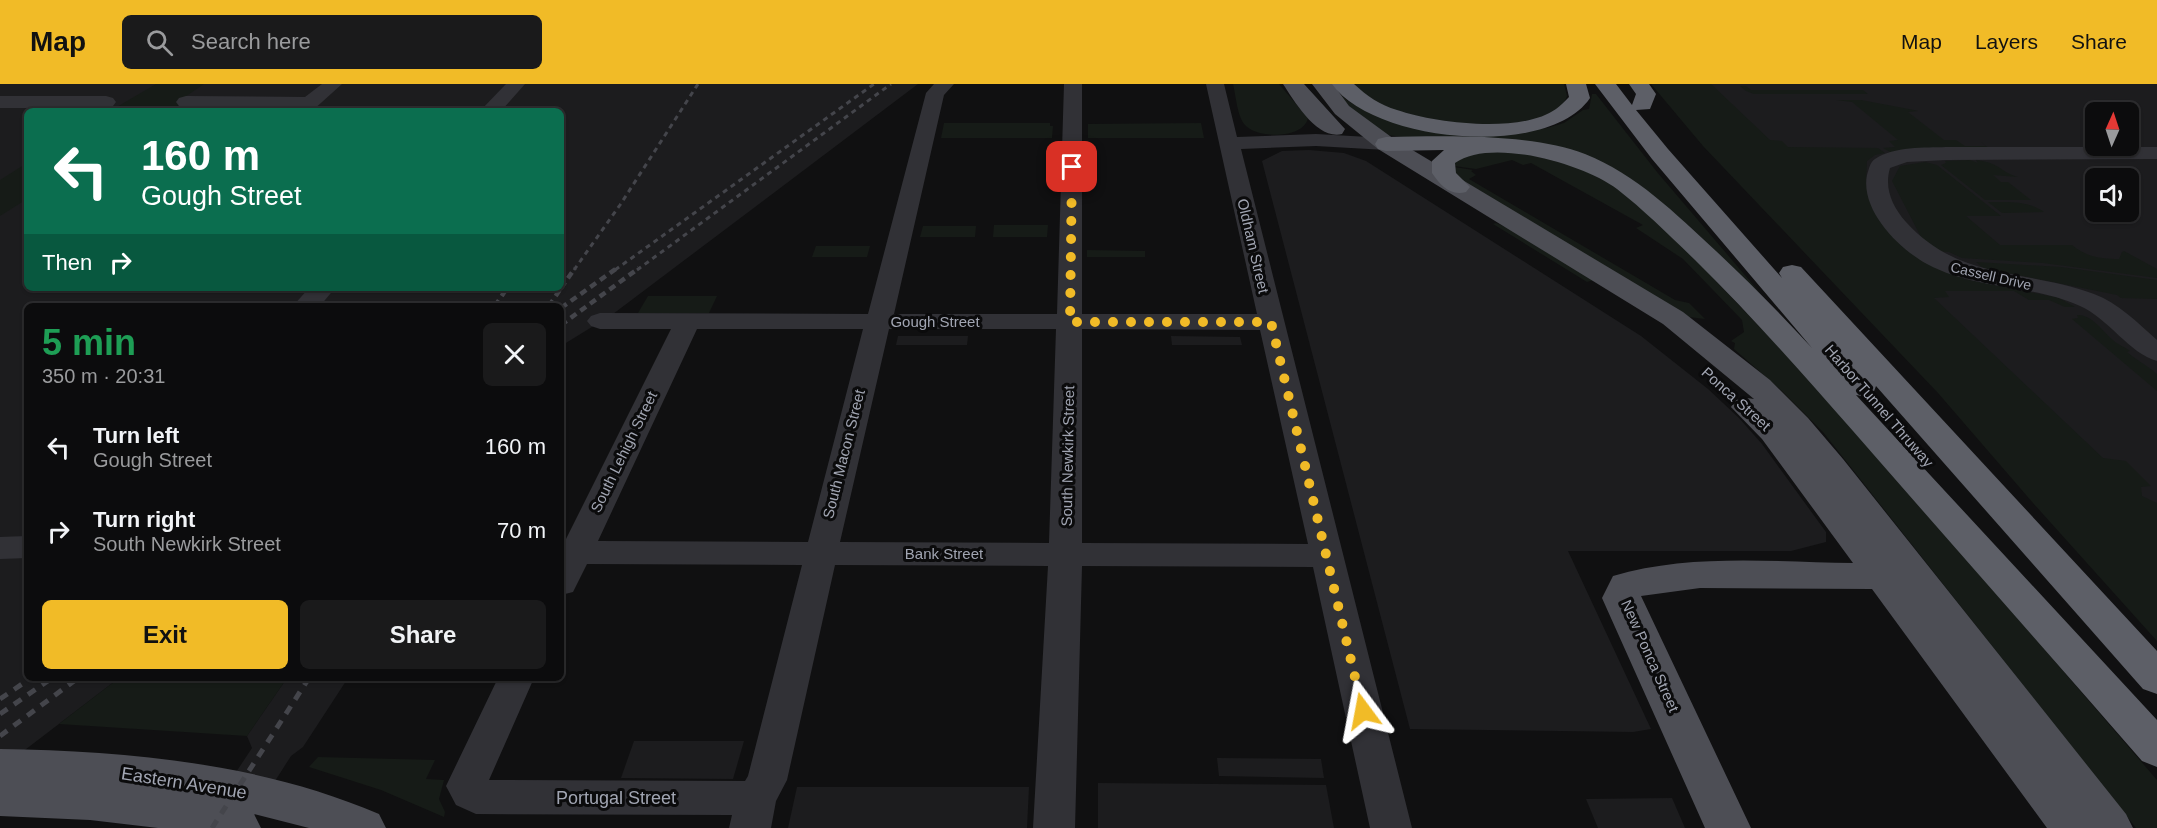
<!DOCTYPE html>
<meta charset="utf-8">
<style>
body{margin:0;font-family:Arial,sans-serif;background:#1a1a1b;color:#f1f3f6;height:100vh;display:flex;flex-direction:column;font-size:22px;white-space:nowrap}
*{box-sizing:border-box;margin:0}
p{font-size:20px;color:#9a9b9d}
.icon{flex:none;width:33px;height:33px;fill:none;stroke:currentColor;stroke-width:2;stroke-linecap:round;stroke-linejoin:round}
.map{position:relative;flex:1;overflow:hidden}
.side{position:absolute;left:24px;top:219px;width:540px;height:378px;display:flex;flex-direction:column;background:#0c0c0d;border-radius:9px;box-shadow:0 2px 4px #0004,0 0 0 2px #2c2c2e}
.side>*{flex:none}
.banner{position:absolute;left:24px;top:24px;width:540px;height:183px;border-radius:9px;box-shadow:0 2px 4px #0004,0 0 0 2px #2c2c2e;background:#0b6e4f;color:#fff;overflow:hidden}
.needle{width:39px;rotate:3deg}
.fabs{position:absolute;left:2085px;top:18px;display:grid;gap:12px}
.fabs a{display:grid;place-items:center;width:54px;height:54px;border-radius:9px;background:#0c0c0d;box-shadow:0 2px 4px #0004,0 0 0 2px #2c2c2e;font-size:30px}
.pin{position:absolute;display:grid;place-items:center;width:51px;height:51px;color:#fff;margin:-26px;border-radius:12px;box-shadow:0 3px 9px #0006}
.me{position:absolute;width:66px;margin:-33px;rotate:347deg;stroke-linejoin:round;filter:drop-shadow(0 0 4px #0008)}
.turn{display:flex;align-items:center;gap:21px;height:126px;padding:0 18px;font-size:27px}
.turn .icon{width:78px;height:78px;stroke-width:2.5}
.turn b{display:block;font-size:42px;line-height:51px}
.then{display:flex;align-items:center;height:57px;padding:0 18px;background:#0003;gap:12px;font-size:22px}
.round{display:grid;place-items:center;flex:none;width:63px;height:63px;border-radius:9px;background:#1a1a1b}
.headline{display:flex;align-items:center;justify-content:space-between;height:102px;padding:0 18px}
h1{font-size:36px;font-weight:700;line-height:45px;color:#1e9e55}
.button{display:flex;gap:12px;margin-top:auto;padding:12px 18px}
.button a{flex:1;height:69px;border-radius:9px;background:#f1bb27;color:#111;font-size:24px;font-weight:700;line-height:69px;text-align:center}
.button a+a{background:#1a1a1b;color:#f1f3f6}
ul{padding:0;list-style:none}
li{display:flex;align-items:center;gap:18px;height:84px;padding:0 18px}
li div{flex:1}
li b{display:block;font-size:22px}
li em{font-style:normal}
header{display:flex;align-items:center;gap:36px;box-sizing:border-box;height:84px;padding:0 30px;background:#f1bb27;color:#111}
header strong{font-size:28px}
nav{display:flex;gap:33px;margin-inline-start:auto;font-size:21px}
.search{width:420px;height:54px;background:#1a1a1b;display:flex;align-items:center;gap:15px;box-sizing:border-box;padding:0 21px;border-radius:9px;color:#9a9b9d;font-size:22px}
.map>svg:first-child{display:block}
.built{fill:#1c1c1e;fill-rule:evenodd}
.green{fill:#161b17}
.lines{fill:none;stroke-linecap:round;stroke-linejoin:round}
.minor{fill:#313136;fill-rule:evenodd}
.major{fill:#4d4e55;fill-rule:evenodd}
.highway{fill:#5d5f67;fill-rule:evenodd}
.rail-far2{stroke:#44454b;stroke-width:3;stroke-dasharray:5 4.5;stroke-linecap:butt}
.rail-far1{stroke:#44454b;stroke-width:4.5;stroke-dasharray:7 5;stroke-linecap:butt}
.rail{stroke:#44454b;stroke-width:5;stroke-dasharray:9 8;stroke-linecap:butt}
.route{stroke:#f1bb27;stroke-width:10;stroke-dasharray:0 18}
.labels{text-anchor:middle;stroke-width:6;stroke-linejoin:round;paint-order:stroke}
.far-street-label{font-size:14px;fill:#a1a5b2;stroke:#0b0b0c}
.street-label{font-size:15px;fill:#a1a5b2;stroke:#0b0b0c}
.near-street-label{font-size:18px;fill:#a1a5b2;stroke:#0b0b0c}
</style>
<header>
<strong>Map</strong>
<div class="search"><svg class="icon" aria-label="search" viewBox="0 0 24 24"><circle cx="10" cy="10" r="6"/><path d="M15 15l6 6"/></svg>Search here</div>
<nav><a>Map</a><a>Layers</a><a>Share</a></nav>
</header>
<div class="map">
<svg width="2157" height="744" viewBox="0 0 2157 744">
<rect width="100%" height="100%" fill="#101011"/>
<g class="built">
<path d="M0 0H918L613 230 561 262V222H27V594H119L0 685ZM27 27H561V204H27Z"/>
<path d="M1693 0H2157V484ZM2096 28H2128V62H2096ZM2096 94H2128V128H2096Z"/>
<polygon points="1309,66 1344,69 1366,77 1641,252 1708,305 1739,334 1762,360 1826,448 1826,458 1791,467 1568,467 1651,645 1633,648 1410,645 1262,77 1282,67"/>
<polygon points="898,252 968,252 967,261 896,261"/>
<polygon points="1171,252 1240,253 1242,261 1172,261"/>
<polygon points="287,594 348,594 303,663 291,672 245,744 199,744 252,664 247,652"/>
<polygon points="634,657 744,657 733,695 621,694"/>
<polygon points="1217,674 1321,675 1324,694 1219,692"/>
<polygon points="1098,699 1326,701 1334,744 1098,744"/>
<polygon points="797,703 1029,703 1027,744 788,744"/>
<polygon points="1672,714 1685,744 1598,744 1586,715"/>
</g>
<g class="green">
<polygon points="156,0 204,0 185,13 186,16 175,24 166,27 110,27"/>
<path d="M1233 0H1279L1308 34C1304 55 1257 55 1245 41 1237 32 1236 12 1233 0Z"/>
<path d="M1353 0H1564L1567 12C1550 61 1414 37 1379 20 1370 15 1361 6 1353 0Z"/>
<polygon points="1651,0 1711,0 1770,56 1782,57 1788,63 1878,64 1885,69 1875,71 1867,77 1866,97 1869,114 1964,195 2059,214 2075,223 2065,223 2049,216 2029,216 2014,207 1945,207 1949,213 1934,214 2103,374 2126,377 2151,402 2141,403 2142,412 2157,419 2157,557 2033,419 1938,309 1703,62"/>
<polygon points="1740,2 1746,2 1751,6 1863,6 1868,10 1754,10 1746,7"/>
<polygon points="1336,7 1348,17 1373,30 1507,50 1547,44 1564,39 1583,26 1589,25 1592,10 1596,10 1657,88 1761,210 1688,141 1641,102 1602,79 1387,51 1349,23"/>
<polygon points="1836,16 1861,16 1914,26 1918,27 1908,28 1944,56 1956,56 1965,62 1986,62 1980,57 1991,66 1890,68 1883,64 1895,63 1889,57 1898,56 1852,18"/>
<polygon points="944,39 1050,39 1050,42 1053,42 1052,54 941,54"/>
<polygon points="1201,39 1204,54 1088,54 1088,40"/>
<polygon points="1471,68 1520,68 1581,84 1619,105 1674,153 1836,323 2157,696 2157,744 2136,744 1823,348 1782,307 1734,265 1735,259 1731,257 1744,248 1742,236 1683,175 1636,144 1643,141 1531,79 1523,81 1512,76 1476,85 1454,82 1453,78"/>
<path d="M1970 76 1978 79 1976 76C2001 79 2000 88 2018 93L1993 91 2001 98H2008L2031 116H1985L1941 81 1946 79 1945 77Z"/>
<path d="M1925 78 1937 81 2001 132H1966L2000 161H2072C2086 173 2102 175 2119 175L2122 168 2124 167 2157 185V194L2043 179 1962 174 1949 168 1935 167 1921 153 1892 97 1900 82Z"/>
<polygon points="27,79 27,115 0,132 0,96"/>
<polygon points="1454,83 1473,86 1471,87 1476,91 1469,95 1675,216 1689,219 1705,235 1689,233 1463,97 1457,92"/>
<path d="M1988 118C2008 118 2027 116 2044 128L2002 129Z"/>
<polygon points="1496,139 1511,145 1597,195 1587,198 1493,140"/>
<polygon points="994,141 1048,141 1047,153 993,153"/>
<polygon points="923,142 976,142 975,153 920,153"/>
<polygon points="816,162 870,162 867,173 812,173"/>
<polygon points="1087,166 1145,167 1145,173 1087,173"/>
<polygon points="1976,178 2061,183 2157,196 2157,215 2121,214 2117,211 1983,184"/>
<polygon points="648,212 717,212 709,229 638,229"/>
<path d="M2077 231C2092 230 2103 248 2113 256 2118 261 2125 263 2130 267L2127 268C2136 276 2147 281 2157 290V307L2072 235 2078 234Z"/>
<polygon points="119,594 287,594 247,652 59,640"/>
<polygon points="318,673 435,676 426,695 444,696 439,715 445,728 444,733 381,706 309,683"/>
</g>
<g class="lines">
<g class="minor">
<polygon points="322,0 342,0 312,27 290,27 292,25 186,24 179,22 176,18 179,14 186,12 305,13"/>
<polygon points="506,0 525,0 501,27 480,27"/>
<path d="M934 0H954L944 11 894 230H1057L1064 0H1082V230H1257L1206 0H1224L1237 53 1316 50 1386 54 1393 56 1396 60 1393 64 1386 66 1316 62 1241 65 1412 744H1370L1313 483 1082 482 1075 744H1033L1048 482 835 481 787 696 776 717 771 744H729L732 731 476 730 456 721 446 702 498 594H534L489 696 745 697 748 692 802 481 587 480 573 508 561 511V457H565L671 245H600L591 242 587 237 591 232 600 229 868 230 926 9ZM697 245H863L808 458 598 457ZM889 245H1056L1049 459 840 458ZM1082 245 1260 246 1308 460 1082 459Z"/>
<polygon points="0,12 106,12 113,14 116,18 113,22 106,24 0,24"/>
<path d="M1946 63H2157V75L1946 76 1907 78 1890 84C1884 104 1892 122 1906 138 1961 198 2024 184 2094 210 2118 219 2138 239 2157 256V277C2130 270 2108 234 2080 222 2032 200 1975 206 1927 180 1899 165 1860 126 1867 91 1869 85 1870 78 1875 75 1894 62 1925 64 1946 63Z"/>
<polygon points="309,204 335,204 320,222 293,222"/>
<polygon points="27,452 27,474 0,475 0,453"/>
</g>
<g class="major">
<path d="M1283 0H1304L1345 45 1342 50C1317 56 1295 18 1283 0Z"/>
<path d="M1312 0H1333L1349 22 1394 55 1683 228 1770 296 1808 334 1843 375 2126 730 2133 744H2047L1872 505 1700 504 1641 512 1751 744H1705L1602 514 1613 492C1689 469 1775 478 1853 479L1762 355 1731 323 1736 316 1747 314 1754 315 1748 310 1663 240 1378 65 1335 30Z"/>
<path d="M0 665C128 667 260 679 379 730L386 744H309L250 729 254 730 261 744H158L90 736 0 732Z"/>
</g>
<g class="highway">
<path d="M1332 0H1354C1367 12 1380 21 1397 26 1435 39 1521 50 1556 25 1560 22 1565 17 1569 13L1566 0H1586L1590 14C1548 76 1372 58 1332 0Z"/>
<path d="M1595 0H1616L1632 21 1636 10 1629 0H1649L1656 10 1650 25 1636 26 1668 65 1782 194 1779 189 1783 183 1792 181 1801 183 2157 567V610L2143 605 1876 302 1873 310 1862 312 1856 311 2157 636V683L2142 677C2046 567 1949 457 1853 347 1801 288 1751 231 1695 176 1670 152 1644 126 1617 105 1584 80 1491 53 1455 79L1456 89 1470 103 1466 108C1450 112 1441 102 1432 89V77L1444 66 1386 67 1378 65 1375 60 1378 55 1386 53C1445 52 1530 49 1585 70 1636 90 1676 130 1716 167 1749 198 1781 230 1812 264L1652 75Z"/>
</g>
<g class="rail-far2">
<polyline points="574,186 620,121 698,0"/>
<polyline points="615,186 874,0"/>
<polyline points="637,186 891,0"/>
</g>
<g class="rail-far1">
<polyline points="561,204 575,184"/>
<polyline points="495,222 507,204"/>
<polyline points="549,222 561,204"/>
<polyline points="561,224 617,184"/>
<polyline points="561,241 639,184"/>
</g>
<g class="rail">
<polyline points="0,615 31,594"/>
<polyline points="0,630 52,594"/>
<polyline points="0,652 78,594"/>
<polyline points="212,744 309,594"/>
</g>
</g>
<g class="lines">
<polyline class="route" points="1072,83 1070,238 1271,238 1363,627"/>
</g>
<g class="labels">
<g class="far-street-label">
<text transform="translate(1991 192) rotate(13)" y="5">Cassell Drive</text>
</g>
<g class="street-label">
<text transform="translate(1253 162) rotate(77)" y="5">Oldham Street</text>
<text x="935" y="243">Gough Street</text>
<text transform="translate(1736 315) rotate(42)" y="5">Ponca Street</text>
<text transform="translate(1879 322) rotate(49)" y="5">Harbor Tunnel Thruway</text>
<text transform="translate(624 368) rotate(-64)" y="5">South Lehigh Street</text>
<text transform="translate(844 370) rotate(-76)" y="5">South Macon Street</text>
<text transform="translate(1068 372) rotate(-89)" y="5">South Newkirk Street</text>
<text x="944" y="475">Bank Street</text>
<text transform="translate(1650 572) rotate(66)" y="5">New Ponca Street</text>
</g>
<g class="near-street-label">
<text transform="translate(184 699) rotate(9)" y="6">Eastern Avenue</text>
<text x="616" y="720">Portugal Street</text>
</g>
</g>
</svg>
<div class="fabs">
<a><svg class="needle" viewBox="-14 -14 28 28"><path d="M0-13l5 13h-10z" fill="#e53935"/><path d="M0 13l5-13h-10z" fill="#9a9b9d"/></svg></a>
<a><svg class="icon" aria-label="sound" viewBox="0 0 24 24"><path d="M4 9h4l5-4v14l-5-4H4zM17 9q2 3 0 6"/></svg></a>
</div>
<div class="pin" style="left:1072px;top:83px;background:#d93025"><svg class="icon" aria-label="arrive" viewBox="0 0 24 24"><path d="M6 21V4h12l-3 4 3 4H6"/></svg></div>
<svg class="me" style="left:1363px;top:627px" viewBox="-20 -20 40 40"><path d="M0-17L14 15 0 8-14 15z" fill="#f1bb27" stroke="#fff" stroke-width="4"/></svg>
<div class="banner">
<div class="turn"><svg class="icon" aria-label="left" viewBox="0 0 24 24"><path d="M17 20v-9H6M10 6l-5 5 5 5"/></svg><div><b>160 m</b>Gough Street</div></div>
<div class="then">Then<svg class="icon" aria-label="right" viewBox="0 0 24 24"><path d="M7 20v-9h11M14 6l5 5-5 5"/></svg></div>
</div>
<section class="side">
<div class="headline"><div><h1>5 min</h1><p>350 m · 20:31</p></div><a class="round"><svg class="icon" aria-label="close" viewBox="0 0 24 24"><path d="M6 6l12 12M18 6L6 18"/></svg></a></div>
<ul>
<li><svg class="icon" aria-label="left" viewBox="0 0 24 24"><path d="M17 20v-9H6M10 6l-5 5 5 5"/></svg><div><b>Turn left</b><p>Gough Street</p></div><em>160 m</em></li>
<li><svg class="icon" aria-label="right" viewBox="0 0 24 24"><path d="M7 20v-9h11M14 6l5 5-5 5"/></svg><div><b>Turn right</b><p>South Newkirk Street</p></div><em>70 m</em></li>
</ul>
<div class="button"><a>Exit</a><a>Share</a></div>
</section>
</div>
